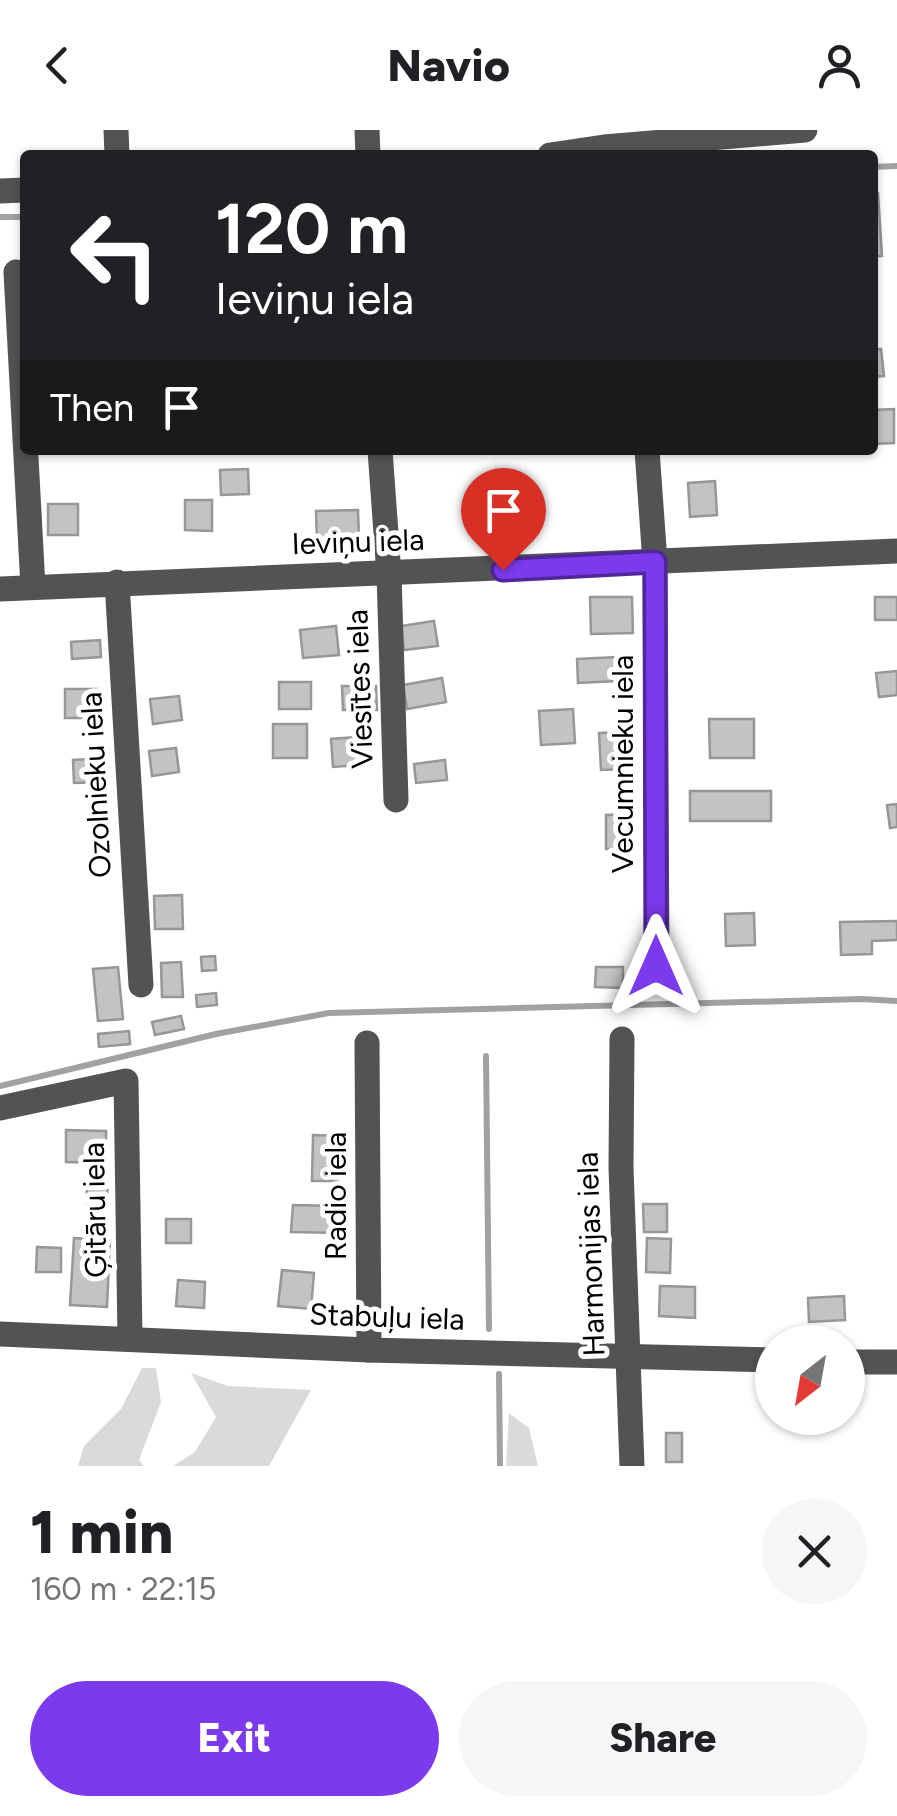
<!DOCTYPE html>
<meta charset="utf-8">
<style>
body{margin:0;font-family:Figtree,sans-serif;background:#f6f6f6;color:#202124;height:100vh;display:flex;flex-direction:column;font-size:38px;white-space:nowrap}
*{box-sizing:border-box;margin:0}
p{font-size:32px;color:#757577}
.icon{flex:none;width:55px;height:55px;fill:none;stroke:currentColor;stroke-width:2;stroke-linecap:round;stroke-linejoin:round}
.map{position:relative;height:1336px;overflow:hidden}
.sheet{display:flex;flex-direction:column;background:#fff;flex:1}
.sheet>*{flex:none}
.guide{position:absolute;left:20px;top:20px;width:858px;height:305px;border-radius:10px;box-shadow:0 2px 8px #0004;background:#202124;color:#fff;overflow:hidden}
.needle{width:65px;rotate:211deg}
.controls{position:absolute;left:755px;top:1195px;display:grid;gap:20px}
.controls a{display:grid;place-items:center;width:110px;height:110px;border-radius:50%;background:#fff;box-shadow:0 2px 8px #0004;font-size:50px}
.pin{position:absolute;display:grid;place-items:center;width:85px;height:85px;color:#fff;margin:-102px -42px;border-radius:50% 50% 50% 0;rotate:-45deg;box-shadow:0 0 10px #0007}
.pin .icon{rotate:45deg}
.me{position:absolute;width:110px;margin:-55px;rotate:0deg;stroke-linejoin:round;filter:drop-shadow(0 0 8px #0008)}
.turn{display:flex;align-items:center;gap:35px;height:210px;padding:0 30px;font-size:45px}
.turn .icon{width:130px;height:130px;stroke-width:2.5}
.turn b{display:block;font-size:70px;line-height:85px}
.then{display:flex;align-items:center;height:95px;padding:0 30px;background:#0003;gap:20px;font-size:38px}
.round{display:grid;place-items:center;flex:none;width:105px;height:105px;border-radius:52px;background:#f6f6f6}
.summary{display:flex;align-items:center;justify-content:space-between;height:170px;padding:0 30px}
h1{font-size:60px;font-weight:800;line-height:75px}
.button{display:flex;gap:20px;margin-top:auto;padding:20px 30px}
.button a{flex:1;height:115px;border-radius:60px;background:#7c3aed;color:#fff;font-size:40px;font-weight:800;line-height:115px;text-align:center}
.button a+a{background:#f6f6f6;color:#202124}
header{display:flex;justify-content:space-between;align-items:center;height:130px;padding:0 30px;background:#fff;font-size:45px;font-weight:800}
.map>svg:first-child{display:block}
.green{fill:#dadada}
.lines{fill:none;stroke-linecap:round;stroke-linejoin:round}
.stream{stroke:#a1a1a1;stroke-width:6}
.building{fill:#c3c3c3;stroke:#979797;stroke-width:2.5}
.minor{stroke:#535353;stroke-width:25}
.route-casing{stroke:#51269a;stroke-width:25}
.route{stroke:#7c3aed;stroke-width:18}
.labels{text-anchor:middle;stroke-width:10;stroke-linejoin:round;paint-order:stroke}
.street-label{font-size:30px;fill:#000;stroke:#fff}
</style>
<header><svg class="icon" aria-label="back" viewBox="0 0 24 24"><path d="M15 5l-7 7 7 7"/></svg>Navio<svg class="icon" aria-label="person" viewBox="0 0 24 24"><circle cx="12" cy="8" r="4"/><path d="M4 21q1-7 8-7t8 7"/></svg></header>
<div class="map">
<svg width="897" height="1336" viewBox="0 0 897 1336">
<rect width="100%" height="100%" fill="#fff"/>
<g class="green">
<polygon points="142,1238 156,1238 161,1272 139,1330 144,1336 78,1336 84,1316 121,1279"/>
<polygon points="191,1243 228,1256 311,1260 269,1336 173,1336 195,1322 216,1287"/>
<polygon points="509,1283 529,1298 538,1336 506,1336"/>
</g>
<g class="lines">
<g class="stream">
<polyline points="872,37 897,36"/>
<polyline points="0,87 25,87"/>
<polyline points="486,926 489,1199"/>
<polyline points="0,956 216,904 329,883 862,869 897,871"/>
<polyline points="499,1244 500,1336"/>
</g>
</g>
<g class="building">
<polygon points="872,63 878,63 882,126 872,127"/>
<polygon points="881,219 884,246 872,247 872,220"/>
<polygon points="894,279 894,313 872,314 872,280"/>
<polygon points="248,339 249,364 221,365 220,340"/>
<polygon points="715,351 717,385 690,387 688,353"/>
<polygon points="185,370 212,370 212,401 185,400"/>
<rect x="48" y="374" width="30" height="31"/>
<polygon points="358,380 359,410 317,411 316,381"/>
<polygon points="590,467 632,467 633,503 591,504"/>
<rect x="875" y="467" width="22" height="23"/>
<polygon points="434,491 438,516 404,520 401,496"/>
<polygon points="336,496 339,525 303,528 300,500"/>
<polygon points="100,510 101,527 72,529 71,512"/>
<polygon points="617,527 618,551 578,553 577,529"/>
<polygon points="897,541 897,565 879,567 876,543"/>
<polygon points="442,548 446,572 407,579 403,555"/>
<rect x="279" y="552" width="32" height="27"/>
<polygon points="342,556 376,556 377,580 343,580"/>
<rect x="65" y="559" width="32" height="29"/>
<polygon points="179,566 182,590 153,594 150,569"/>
<polygon points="573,579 575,613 541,615 539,581"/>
<polygon points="709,589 754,589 754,628 710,628"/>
<rect x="273" y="594" width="34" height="34"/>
<polygon points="624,602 625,639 601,640 599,603"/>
<polygon points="369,606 371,634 333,637 331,609"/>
<polygon points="176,618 179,642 152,646 149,621"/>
<polygon points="107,628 108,652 74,653 73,630"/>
<polygon points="445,630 447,650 416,653 414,634"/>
<rect x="690" y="661" width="81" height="30"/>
<polygon points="897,674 897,697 890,698 887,675"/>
<polygon points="631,684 632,719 606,719 606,685"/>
<polygon points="182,765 183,799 155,799 154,766"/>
<polygon points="754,783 755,815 726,816 725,784"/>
<polygon points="897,791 897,810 872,811 872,824 841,825 840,792"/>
<polygon points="215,826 216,840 202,841 201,827"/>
<polygon points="181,832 183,867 162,867 161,833"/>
<polygon points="118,837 123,889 98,891 93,839"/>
<polygon points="596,837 623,837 623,858 595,857"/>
<polygon points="216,863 217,875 197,877 196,865"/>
<polygon points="181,886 184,899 155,905 152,892"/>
<polygon points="129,901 130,914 99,917 98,904"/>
<polygon points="66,1000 106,1001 106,1033 66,1032"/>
<polygon points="313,1005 339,1006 338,1051 312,1051"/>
<polygon points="107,1050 108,1077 88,1078 86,1051"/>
<polygon points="643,1074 667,1074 667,1102 644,1102"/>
<polygon points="293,1075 338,1076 338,1103 291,1102"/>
<rect x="166" y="1089" width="25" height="24"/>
<polygon points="74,1108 110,1110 107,1177 70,1175"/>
<polygon points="647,1108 671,1109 670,1143 646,1142"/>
<polygon points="37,1117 61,1118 61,1142 36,1142"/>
<polygon points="282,1140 314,1143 311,1179 278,1176"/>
<polygon points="178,1150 205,1152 204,1178 176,1176"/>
<polygon points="660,1156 695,1157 695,1188 659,1186"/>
<polygon points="844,1166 845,1190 809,1192 808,1168"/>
<rect x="666" y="1303" width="16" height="29"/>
</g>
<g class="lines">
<g class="minor">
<polyline points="116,0 117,25"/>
<polyline points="367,0 368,25"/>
<polyline points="550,25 604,17 805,0"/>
<polyline points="0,61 25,60"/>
<polyline points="16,142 33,457"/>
<polyline points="380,320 389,445 396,670"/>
<polyline points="647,320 655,432 657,836"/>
<polyline points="117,452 141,855"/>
<polyline points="0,459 897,421"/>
<polyline points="622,909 621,1038 632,1336"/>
<polyline points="367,913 369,1220"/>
<polyline points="0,978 126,951 130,1208"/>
<polyline points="0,1204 369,1220 772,1230"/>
<polyline points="848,1232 897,1232"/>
</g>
</g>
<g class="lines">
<g class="route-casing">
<polyline id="route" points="503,440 655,432 656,836"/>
</g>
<use href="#route" class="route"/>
</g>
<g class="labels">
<g class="street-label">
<text transform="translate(358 412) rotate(-2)" y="10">Ieviņu iela</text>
<text transform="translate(360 559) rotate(-92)" y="10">Viesītes iela</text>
<text transform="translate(623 634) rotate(-90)" y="10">Vecumnieku iela</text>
<text transform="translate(96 655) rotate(-93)" y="10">Ozolnieku iela</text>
<text transform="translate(336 1066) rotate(-90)" y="10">Radio iela</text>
<text transform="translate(95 1080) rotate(-91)" y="10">Ģitāru iela</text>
<text transform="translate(591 1124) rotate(-92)" y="10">Harmonijas iela</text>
<text transform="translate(387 1187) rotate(2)" y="10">Stabuļu iela</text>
</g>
</g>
</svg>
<div class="controls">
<a><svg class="needle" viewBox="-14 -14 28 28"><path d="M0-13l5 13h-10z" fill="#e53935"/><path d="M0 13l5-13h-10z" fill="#757577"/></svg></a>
</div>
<div class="pin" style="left:503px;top:440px;background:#d93025"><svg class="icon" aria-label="arrive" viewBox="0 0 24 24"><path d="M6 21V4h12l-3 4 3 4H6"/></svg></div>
<svg class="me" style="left:656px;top:836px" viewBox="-20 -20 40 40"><path d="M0-17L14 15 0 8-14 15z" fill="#7c3aed" stroke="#fff" stroke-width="4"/></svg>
<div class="guide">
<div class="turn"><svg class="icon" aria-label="left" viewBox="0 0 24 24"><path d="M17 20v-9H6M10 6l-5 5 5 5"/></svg><div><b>120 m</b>Ieviņu iela</div></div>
<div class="then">Then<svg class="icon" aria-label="arrive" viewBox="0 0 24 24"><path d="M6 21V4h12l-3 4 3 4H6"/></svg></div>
</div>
</div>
<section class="sheet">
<div class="summary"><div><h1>1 min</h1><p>160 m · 22:15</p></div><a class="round"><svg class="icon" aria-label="close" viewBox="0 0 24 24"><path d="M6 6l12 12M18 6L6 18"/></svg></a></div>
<div class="button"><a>Exit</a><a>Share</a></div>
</section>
